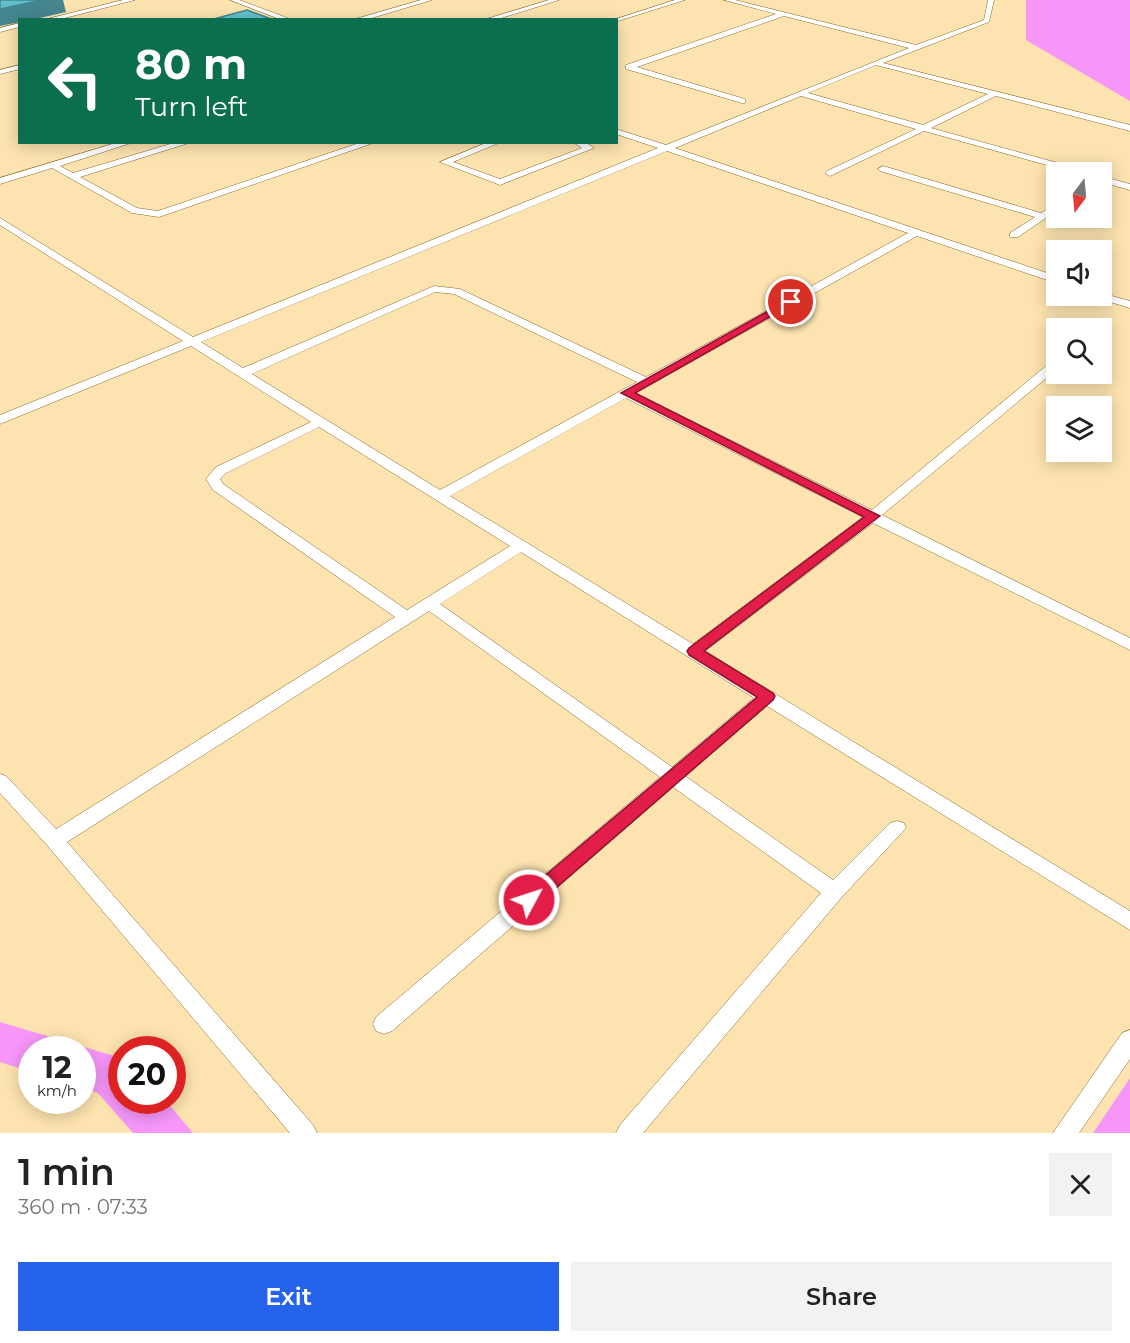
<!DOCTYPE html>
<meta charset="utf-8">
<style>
body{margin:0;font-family:Montserrat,sans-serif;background:#f2f2f2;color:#222;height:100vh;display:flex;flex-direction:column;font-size:22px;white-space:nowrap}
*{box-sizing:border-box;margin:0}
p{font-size:20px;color:#767676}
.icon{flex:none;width:33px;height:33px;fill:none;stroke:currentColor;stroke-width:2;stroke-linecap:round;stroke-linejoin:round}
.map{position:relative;height:1133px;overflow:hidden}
.sheet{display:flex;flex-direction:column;background:#fff;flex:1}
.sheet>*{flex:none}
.guide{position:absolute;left:18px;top:18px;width:600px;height:126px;border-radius:0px;box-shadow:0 3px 15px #0003;background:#0b6e4f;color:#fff;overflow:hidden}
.needle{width:39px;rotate:196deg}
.buttons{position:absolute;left:1046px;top:162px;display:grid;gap:12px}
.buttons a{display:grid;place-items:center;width:66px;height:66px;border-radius:0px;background:#fff;box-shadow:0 3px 15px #0003;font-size:30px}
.speed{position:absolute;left:18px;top:1036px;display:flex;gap:12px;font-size:30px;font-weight:700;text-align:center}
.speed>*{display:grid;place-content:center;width:78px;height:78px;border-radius:50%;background:#fff;box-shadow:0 3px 15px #0003;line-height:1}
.speed small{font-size:15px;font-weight:400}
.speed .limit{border:9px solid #d22;background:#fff;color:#111}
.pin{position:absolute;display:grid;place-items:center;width:51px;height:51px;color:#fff;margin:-26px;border:3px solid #fff;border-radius:50%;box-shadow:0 2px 6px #0007}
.me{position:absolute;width:66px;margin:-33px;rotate:50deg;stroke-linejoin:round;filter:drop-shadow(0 0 4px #0008)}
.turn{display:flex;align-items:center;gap:21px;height:126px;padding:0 18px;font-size:27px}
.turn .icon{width:78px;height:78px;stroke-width:2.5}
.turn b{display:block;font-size:42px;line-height:51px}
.round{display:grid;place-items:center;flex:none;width:63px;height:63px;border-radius:0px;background:#f2f2f2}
.overview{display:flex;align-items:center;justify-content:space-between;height:102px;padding:0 18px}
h1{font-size:36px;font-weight:600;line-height:45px}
.button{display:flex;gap:12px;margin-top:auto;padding:12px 18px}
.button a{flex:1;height:69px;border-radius:0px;background:#2563eb;color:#fff;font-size:24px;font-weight:600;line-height:69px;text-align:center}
.button a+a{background:#f2f2f2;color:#222}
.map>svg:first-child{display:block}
.water{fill:#f696f9}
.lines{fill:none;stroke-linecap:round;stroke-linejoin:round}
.lane-casing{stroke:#856927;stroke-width:1}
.lane{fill:#fff;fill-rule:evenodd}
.shaded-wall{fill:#45868f}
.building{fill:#62c0cc;stroke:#45868f;stroke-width:1.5}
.route{fill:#e11d48;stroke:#92132f;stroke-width:1.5}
</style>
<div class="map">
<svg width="1130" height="1133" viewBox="0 0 1130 1133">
<rect width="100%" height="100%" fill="#fce3af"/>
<g class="water">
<polygon points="1026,0 1130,0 1130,101 1026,40"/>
<polygon points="0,1022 121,1058 122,1101 166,1101 193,1133 133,1133 98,1093 83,1088 82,1050 32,1050 31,1072 0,1062"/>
<polygon points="1130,1078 1130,1133 1093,1133"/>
</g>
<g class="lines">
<g class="lane-casing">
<g id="lane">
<polygon points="123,0 135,0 57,20 43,20"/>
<polygon points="230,0 239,0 293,20 282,20"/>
<polygon points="421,0 432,0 365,20 352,20"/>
<polygon points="549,0 559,0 495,20 483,20"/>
<polygon points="675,0 685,0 618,21 613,20"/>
<path d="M724 0H735L916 45 984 20 988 0H994L989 22 883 63 1130 125V131L996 96 931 128 1083 170 1084 172H1072L924 131 830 176 825 173 827 171 916 129 801 96 675 148 1056 276V283L917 236 635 393 872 510 1052 361 1056 360V370L882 515 1130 638V650L873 523 705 651 1130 911V930L767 706 685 776 833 880 890 823 897 821 904 823 906 828 841 898 643 1133H616L620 1125 821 893 673 787 392 1031 384 1034 376 1031 373 1024 376 1017 660 777 429 611 67 842 313 1125 317 1133H290L47 845 0 793V774L6 776 56 829 395 617 213 490 206 479 216 467 311 422 191 346 0 424V415L183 341 0 225V218L193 337 658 148 616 134V129L666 145 909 48 784 16 637 67 745 99V103H742L626 69V65L776 14ZM876 65 988 94 923 125 808 93ZM667 151 908 233 646 377 460 289 434 286 243 368 201 342ZM435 292 454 294 637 382 440 490 252 374ZM626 398 863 517 693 644 450 496ZM319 427 510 546 407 610 223 484 220 479 226 473ZM521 552 754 698 672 767 440 604Z"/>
<polygon points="20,23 20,27 0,32 0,28"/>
<polygon points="20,65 20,69 0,74 0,70"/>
<polygon points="119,142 134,142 60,166 73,173 177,142 192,142 80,177 137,208 158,211 362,142 376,142 159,217 132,213 52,168 0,184 0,178"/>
<polygon points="488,142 501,142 453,162 500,179 582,148 573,142 585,142 594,148 500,185 440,162"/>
<polygon points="883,166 1041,213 1056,204 1056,211 1018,237 1010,237 1010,233 1035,217 880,171 878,169"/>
<polygon points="1101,176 1130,184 1130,190 1101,182"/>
<polygon points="1101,293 1130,301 1130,308 1097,298 1096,296 1101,296"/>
<polygon points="1130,1030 1130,1059 1079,1133 1053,1133 1122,1033"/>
</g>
</g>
<use href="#lane" class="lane"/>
</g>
<polygon class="shaded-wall" points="42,0 63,0 66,12 31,20 20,20 20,22 0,26 0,9"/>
<g class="building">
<polygon points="0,0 42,0 0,9"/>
<polygon points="247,10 274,20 210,20"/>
</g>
<polygon class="route" points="788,300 796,302 635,393 880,516 704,651 773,693 775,696 773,700 535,906 529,908 522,906 520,900 522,895 757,697 689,655 687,651 689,648 864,517 621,393"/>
</svg>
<div class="buttons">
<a><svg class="needle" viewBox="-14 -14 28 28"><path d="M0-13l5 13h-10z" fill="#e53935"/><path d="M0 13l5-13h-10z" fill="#767676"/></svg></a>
<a><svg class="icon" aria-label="sound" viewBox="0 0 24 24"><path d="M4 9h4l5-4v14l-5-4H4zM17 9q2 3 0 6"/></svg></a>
<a><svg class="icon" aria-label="search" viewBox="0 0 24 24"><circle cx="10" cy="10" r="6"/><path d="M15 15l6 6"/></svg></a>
<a><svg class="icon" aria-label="layers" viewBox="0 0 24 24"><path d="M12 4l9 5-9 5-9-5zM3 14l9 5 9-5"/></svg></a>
</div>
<div class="speed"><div>12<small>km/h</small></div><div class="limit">20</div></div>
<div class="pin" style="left:791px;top:302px;background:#d93025"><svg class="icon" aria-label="arrive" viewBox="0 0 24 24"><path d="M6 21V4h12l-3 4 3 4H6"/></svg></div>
<svg class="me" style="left:529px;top:900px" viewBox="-20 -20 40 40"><circle r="17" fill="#e11d48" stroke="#fff" stroke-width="3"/><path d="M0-11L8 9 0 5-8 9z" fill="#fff"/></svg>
<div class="guide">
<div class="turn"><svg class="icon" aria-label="left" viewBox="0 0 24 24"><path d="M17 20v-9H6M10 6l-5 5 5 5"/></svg><div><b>80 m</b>Turn left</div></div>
</div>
</div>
<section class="sheet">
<div class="overview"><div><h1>1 min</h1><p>360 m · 07:33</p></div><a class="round"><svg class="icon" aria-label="close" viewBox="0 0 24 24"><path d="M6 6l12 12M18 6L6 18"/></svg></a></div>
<div class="button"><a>Exit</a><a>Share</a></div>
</section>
